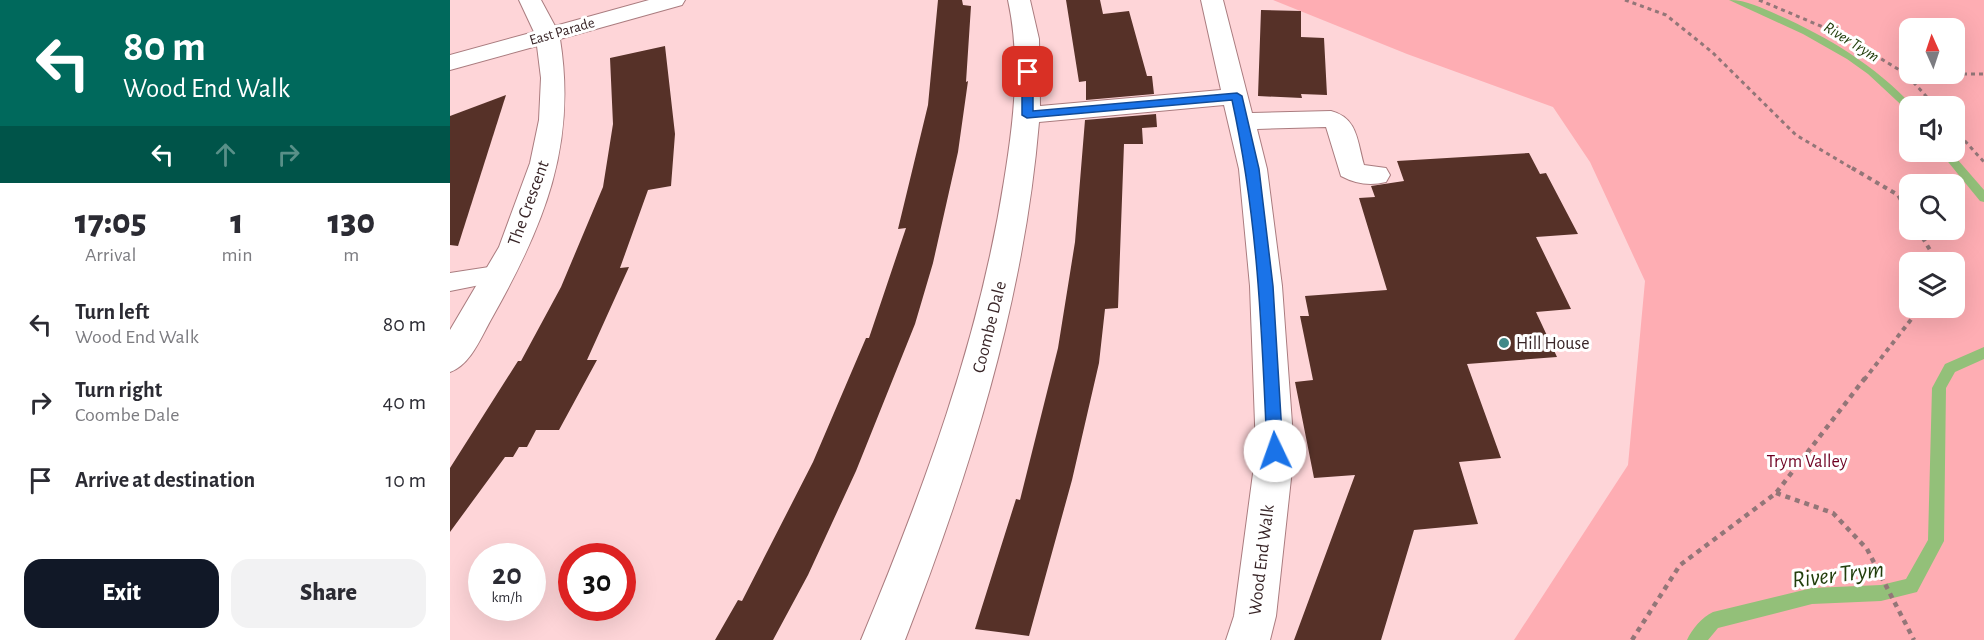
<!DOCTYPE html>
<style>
body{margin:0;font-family:"Alegreya Sans",sans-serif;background:#f2f2f3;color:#2b2b33;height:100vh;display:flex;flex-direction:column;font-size:22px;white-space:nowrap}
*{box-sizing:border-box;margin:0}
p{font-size:20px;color:#7c7c81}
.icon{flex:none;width:33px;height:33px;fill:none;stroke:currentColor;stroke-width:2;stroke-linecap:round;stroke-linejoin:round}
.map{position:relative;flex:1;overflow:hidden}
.side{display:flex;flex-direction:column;background:#fff;width:450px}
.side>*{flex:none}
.banner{background:#00695c;color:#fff;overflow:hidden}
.needle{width:39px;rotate:357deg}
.fabs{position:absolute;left:1449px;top:18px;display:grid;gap:12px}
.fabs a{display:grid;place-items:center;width:66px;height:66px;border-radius:12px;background:#fff;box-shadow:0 6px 24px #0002;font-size:30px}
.speed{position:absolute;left:18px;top:543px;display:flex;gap:12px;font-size:30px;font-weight:700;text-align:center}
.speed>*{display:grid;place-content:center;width:78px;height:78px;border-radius:50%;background:#fff;box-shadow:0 6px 24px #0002;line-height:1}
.speed small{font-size:15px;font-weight:400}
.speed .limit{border:9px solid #d22;background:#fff;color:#111}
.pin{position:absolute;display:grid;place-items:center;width:51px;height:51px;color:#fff;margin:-26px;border-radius:12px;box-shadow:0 3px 9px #0006}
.me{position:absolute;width:66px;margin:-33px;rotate:357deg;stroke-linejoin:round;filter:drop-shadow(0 0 4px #0008)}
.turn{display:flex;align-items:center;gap:21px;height:126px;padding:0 24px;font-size:27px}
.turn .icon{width:78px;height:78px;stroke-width:2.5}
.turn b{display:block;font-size:42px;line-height:51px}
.lanes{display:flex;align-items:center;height:57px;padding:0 24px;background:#0003;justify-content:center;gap:30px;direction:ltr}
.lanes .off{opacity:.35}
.eta{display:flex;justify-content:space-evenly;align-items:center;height:102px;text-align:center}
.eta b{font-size:36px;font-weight:800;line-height:42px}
.button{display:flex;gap:12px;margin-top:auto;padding:12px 24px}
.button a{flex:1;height:69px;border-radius:18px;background:#111827;color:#fff;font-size:24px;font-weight:800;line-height:69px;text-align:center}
.button a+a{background:#f2f2f3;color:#2b2b33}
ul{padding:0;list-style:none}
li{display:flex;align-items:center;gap:18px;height:78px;padding:0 24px}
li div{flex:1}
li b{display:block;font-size:22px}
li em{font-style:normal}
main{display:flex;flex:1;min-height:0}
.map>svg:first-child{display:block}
.green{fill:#feadb3;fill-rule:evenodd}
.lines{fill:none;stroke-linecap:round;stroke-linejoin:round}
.stream{fill:#93c079;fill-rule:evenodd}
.building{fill:#563128}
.lane-casing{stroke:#aa7c7f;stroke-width:2}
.street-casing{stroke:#aa7c7f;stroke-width:2}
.path-far2{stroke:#937678;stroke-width:3;stroke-dasharray:4 4;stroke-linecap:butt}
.path-far1{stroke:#937678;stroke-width:4;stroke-dasharray:4.5 4.5;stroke-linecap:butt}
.path{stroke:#937678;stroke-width:4.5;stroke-dasharray:5 5;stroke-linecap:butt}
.lane{fill:#fff;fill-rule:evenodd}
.street{fill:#fff;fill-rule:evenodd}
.route{fill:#1a73e8;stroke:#114b97;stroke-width:1.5}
.poi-dot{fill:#418988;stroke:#fff;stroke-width:2}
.labels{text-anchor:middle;stroke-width:6;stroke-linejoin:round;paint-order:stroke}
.far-street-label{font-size:15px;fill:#382527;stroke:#fff}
.far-water-label{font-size:16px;font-style:italic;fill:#223e0c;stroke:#fff}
.street-label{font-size:18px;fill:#382527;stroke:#fff}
.poi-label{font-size:18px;fill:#382527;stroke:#fff;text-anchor:start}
.park-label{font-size:18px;fill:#6f0022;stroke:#fff}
.near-water-label{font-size:24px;font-style:italic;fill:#223e0c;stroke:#fff}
</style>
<main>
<section class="side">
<div class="banner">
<div class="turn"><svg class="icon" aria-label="left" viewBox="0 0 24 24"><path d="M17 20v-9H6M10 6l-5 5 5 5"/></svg><div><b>80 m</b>Wood End Walk</div></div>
<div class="lanes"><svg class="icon" aria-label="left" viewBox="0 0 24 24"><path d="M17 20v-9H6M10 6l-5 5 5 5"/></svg><svg class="icon off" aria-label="ahead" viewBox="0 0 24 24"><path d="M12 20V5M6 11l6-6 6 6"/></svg><svg class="icon off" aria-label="right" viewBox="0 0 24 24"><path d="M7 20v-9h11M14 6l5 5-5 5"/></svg></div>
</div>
<div class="eta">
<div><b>17:05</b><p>Arrival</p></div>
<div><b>1</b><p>min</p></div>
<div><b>130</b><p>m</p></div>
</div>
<ul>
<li><svg class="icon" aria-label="left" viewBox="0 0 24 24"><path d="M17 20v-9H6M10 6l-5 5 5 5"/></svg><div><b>Turn left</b><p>Wood End Walk</p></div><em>80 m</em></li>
<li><svg class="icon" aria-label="right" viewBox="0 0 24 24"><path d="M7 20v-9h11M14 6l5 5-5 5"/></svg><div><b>Turn right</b><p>Coombe Dale</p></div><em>40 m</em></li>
<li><svg class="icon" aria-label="arrive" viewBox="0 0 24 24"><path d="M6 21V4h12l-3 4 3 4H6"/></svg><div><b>Arrive at destination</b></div><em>10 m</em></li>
</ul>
<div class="button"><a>Exit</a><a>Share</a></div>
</section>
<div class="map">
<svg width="1534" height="640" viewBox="0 0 1534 640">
<rect width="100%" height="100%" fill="#fed5d8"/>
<path class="green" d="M823 0H1534V640H1064L1178 465 1195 281 1140 162 1103 107 957 54ZM1460 28H1504V74H1460ZM1460 106H1504V152H1460ZM1460 184H1504V230H1460ZM1460 262H1504V308H1460Z"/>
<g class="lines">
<g class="stream">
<path d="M1279 0C1297 0 1312 8 1328 15 1380 38 1424 65 1463 106H1460V113L1418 74 1397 59 1353 34Z"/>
<polygon points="1490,152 1501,152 1534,190 1534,202 1530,201"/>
<path d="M1534 347V359L1505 372 1496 388 1494 541 1467 592 1431 601 1362 604 1268 628 1258 640H1237C1242 629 1252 617 1263 612L1362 588 1431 585 1456 579 1478 540 1482 388 1495 364Z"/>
</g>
</g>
<g class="building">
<polygon points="488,0 512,0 513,5 521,6 516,82 518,81 508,152 483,263 465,324 406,471 358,575 323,640 265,640 288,600 292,601 363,462 416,338 419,338 456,228 448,229 478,105"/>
<polygon points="616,0 650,0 653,14 679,11 697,76 702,76 704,94 636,100 636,81 629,82"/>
<polygon points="811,10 851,11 851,37 874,38 877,95 851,94 852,98 808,96"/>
<polygon points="215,46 225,134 221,186 198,190 170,268 179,267 137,360 147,360 109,430 86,430 77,447 69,447 63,457 55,457 0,532 0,468 68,361 71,361 111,287 153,187 163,124 160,58"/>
<polygon points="56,95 8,246 0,245 0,116"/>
<polygon points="706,114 707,127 692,128 693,144 674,144 668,308 655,309 649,363 622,480 579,636 525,629 566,499 570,500 608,348 625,242 635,120"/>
<polygon points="1079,153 1090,174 1096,173 1128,234 1086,237 1121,309 1086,312 1107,357 1017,364 1051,458 1009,462 1028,524 964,530 931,640 844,640 905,475 864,478 845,382 863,380 850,316 859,316 855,296 937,290 909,198 925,197 921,186 954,181 947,161"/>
</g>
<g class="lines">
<g class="lane-casing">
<polygon id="lane" points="52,265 60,267 63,273 60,279 0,291 0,273"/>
</g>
<g class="street-casing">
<g id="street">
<path d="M69 0H91L105 26 199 0H235L232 5 110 39C127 145 94 225 43 316 32 335 21 365 0 372V330L49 247 80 163 89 120 91 78 87 46 0 70V55L84 32Z"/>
<path d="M558 0H580L589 39 590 106 771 90 751 0H773L802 113 881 111C908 118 907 141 914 165L936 168 940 175 936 182C920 186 906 184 891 176L876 127 807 129 817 169 832 286 844 451 826 616 820 640H776L784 616 806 451 800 286 789 169 774 105 589 122C574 302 520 472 455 640H411C473 491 529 341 554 181 564 120 571 60 558 0Z"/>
</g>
</g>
<g class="path-far2">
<polyline points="1175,0 1216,15 1262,52 1346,135 1405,170"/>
<polyline points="1309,0 1392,35 1456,74 1485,106"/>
<polyline points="1457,74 1534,74"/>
<polyline points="1504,129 1534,162"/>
</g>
<g class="path-far1">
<polyline points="1402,168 1448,195 1460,215"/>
<polyline points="1468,230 1483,255 1481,262"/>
<polyline points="1414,380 1470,308"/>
</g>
<g class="path">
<polyline points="1326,493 1383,513 1417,549 1464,640"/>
<polyline points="1182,640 1230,565 1326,493 1415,378"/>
</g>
<use href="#lane" class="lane"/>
<use href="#street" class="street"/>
</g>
<path class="route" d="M578 69 583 72V111L787 93 792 96 809 169 823 286 833 451 830 456H819L817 451C812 331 808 219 782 100L577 118 572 115V72Z"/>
<circle class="poi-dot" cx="1054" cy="343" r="6"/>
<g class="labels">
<g class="far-street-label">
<text transform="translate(112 31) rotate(-16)" y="5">East Parade</text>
</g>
<g class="far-water-label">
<text transform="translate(1402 41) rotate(32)" y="6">River Trym</text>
</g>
<g class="street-label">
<text transform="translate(78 203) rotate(-70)" y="6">The Crescent</text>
<text transform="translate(539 327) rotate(-76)" y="6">Coombe Dale</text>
<text transform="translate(811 560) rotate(-83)" y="6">Wood End Walk</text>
</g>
<g class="poi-label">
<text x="1066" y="349">Hill House</text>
</g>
<g class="park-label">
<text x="1357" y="467">Trym Valley</text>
</g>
<g class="near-water-label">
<text transform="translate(1388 574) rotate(-7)" y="8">River Trym</text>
</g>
</g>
</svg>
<div class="fabs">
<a><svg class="needle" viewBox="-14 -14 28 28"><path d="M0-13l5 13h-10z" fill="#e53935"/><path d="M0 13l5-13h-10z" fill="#7c7c81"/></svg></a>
<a><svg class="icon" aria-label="sound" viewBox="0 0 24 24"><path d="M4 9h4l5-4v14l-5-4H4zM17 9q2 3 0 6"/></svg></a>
<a><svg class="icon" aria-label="search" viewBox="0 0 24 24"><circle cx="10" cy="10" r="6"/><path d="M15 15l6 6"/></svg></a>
<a><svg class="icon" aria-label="layers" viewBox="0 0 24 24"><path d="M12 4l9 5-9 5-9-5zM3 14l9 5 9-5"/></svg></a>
</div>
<div class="speed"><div>20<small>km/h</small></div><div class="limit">30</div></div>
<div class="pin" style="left:578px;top:72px;background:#d93025"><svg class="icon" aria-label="arrive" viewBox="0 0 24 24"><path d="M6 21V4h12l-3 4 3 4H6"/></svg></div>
<svg class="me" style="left:825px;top:451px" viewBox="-20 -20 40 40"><circle r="19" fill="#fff"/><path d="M0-13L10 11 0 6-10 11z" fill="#1a73e8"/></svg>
</div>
</main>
